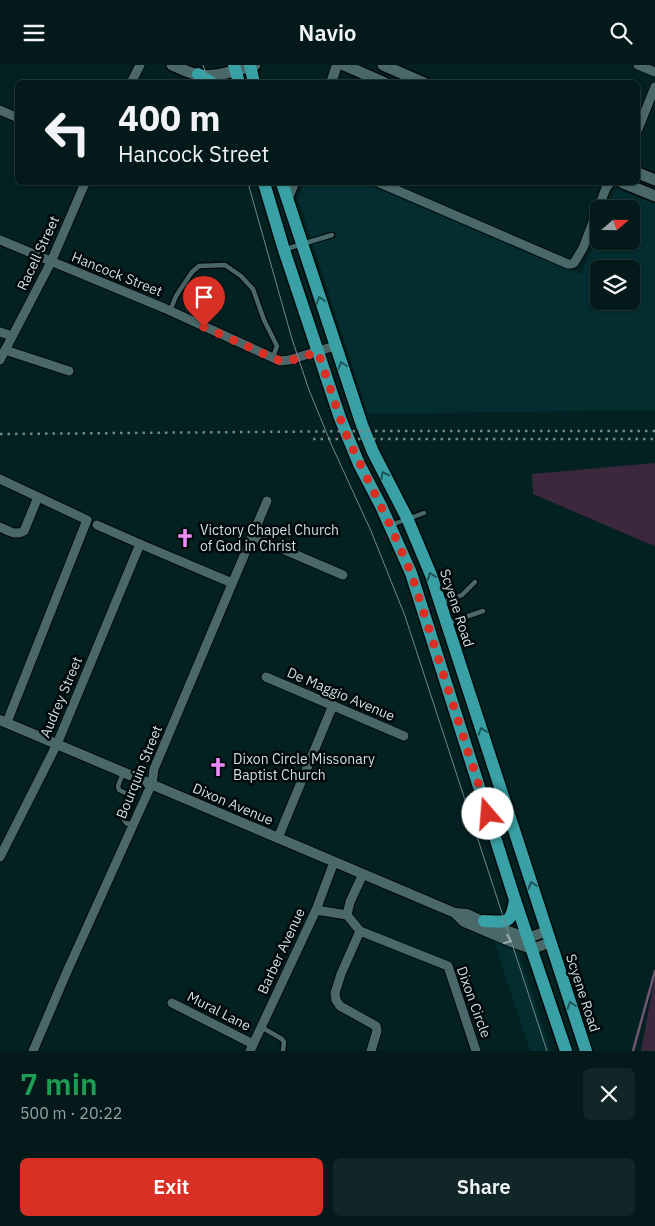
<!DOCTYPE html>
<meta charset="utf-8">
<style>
body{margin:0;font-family:"IBM Plex Sans",sans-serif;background:#112627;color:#f1f3f6;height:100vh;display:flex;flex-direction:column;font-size:19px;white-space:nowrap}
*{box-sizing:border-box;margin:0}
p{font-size:16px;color:#97a0a2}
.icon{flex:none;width:28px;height:28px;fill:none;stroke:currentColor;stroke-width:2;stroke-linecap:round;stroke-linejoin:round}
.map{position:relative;height:986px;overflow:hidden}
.sheet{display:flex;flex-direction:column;background:#03191a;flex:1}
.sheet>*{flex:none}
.hud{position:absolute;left:15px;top:15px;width:625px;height:105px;border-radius:8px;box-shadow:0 1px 4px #0004,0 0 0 1px #243839;background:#03191a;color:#f1f3f6;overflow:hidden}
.needle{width:32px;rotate:70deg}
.buttons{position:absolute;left:590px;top:135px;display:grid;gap:10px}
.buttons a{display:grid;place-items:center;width:50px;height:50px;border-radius:8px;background:#03191a;box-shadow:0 1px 4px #0004,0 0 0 1px #243839;font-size:25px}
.pin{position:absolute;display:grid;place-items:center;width:42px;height:42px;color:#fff;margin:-51px -21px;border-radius:50% 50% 50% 0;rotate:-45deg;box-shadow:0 0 5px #0007}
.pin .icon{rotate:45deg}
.me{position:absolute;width:55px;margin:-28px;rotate:342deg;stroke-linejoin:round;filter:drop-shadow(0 0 4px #0008)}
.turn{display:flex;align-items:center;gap:18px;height:105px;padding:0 20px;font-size:22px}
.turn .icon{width:65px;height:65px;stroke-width:2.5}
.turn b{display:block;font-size:35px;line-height:42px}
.round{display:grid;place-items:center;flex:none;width:52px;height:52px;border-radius:8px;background:#112627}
.summary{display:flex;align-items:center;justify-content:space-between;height:85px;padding:0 20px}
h1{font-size:30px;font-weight:600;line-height:38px;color:#1e9e55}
.primary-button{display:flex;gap:10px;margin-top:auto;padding:10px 20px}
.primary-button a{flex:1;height:58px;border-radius:8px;background:#d93025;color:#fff;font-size:20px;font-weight:600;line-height:58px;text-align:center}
.primary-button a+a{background:#112627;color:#f1f3f6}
header{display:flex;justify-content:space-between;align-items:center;height:65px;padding:0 20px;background:#03191a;font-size:22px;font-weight:600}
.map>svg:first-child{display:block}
.built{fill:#042d2f;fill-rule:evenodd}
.green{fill:#3b283d}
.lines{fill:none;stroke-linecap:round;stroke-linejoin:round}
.stream{stroke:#705872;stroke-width:2.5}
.service-casing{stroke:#00090a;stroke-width:7}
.minor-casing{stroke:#00090a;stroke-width:11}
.tertiary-casing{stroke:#00090a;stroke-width:12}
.secondary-casing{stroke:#00090a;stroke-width:14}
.primary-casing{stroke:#00090a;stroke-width:15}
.service{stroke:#4a6869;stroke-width:4.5}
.minor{stroke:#4a6869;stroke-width:9}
.tertiary{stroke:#4a6869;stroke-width:10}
.secondary{stroke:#4a6869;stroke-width:11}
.primary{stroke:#39a1a6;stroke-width:12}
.tram{stroke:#718788;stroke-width:1}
.rail{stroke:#718788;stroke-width:2.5;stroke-dasharray:2.5 5;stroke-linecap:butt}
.oneway{stroke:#1d5458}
.oneway2{stroke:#9aafb0}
.route{stroke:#d93025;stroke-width:9;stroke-dasharray:0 16.2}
.labels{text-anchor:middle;stroke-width:5;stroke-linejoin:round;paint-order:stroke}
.street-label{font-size:14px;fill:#cfdfe0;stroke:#010809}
.poi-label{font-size:14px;fill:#cfdfe0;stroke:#010809;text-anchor:start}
</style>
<header><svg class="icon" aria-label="menu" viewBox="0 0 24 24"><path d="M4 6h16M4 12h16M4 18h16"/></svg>Navio<svg class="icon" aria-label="search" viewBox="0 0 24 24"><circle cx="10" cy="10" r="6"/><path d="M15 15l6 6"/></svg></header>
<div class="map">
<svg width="655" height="986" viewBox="0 0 655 986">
<rect width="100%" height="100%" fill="#042122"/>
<g class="built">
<path d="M304 118H364L557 200 581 209 599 165V176H631V144H607L616 123 655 133V345L368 349 298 133ZM599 204H631V236H599Z"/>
<polygon points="494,876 518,886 551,986 530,986"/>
</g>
<g class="green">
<polygon points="655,398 655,480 654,481 533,429 532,409"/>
<polygon points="655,910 655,986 641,986"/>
</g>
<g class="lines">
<polyline class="stream" points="633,986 655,906"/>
<g class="service-casing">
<g id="service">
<polyline points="286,184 332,170"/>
<polyline points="170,246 176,231 192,207 199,201 225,200 241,211 253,224 264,255 277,281 273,292"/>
<polyline points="391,460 424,448"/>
<polyline points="441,538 462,530 475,517"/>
<polyline points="448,558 483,546"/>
<polyline points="123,708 118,721 119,725 130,730 132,736 124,755 126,758 133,760"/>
<polyline points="261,962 282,974 284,977 283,986"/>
</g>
</g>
<g class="minor-casing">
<g id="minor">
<polyline points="638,0 655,7"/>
<polyline points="131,18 140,0"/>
<polyline points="0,45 18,53"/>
<polyline points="638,64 655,22"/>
<polyline points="380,118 568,199 571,199 574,198 583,183 606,123 610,118"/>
<polyline points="0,175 164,243 280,296 289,295 335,281"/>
<polyline points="0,267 12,271"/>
<polyline points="5,285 69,306"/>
<polyline points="0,295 51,197 85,118"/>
<polyline points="0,414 87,455 7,657"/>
<polyline points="97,460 140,479 232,518"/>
<path d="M0 462C8 466 16 471 24 466L38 432"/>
<polyline points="252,471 343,510"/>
<polyline points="266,612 404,671"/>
<polyline points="278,773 333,640"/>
<polyline points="0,792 57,679 140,479"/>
<polyline points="363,809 350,837 347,850 360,866 448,901 476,986"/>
<polyline points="316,845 347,850"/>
<polyline points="360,866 341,909 335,928 336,935 340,941 376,961 377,966 371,986"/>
<polyline points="172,938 253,979"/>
<polyline points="33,986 65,911 148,727 152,719 154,704 267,436"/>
<polyline points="250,986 316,845 334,797"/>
</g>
</g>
<g class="tertiary-casing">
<g id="tertiary">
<polyline points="331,18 337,0"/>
<polyline points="287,135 294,118"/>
<polyline points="0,655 455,848 467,849 491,860 528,873 547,866"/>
<polyline points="455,848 464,857 511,877 532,884 551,877"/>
</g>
</g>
<g class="secondary-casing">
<g id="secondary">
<path d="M172 0C179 3 187 7 195 9 214 14 236 5 255 0"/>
<polyline points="344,0 385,18"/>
<polyline points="383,0 424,18"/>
<polyline points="638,108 655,115"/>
<polyline points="623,118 655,131"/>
</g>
</g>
<g class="primary-casing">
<g id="primary">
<polyline points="234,0 239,18"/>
<polyline points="250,0 254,18"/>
<polyline points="198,9 212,18"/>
<polyline points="264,118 284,185 340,353 359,399 381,441 411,508 515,835 566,986"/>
<polyline points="282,118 362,360 373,387 407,453 431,510 586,986"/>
<path d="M484 856C507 857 511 860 515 835"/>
</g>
</g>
<use href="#service" class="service"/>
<use href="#minor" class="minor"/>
<use href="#tertiary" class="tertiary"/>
<use href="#secondary" class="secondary"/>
<use href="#primary" class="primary"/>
<g class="tram">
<polyline points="203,0 209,18"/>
<polyline points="248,118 292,274 309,325 332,381 371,466 405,551 547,986"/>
</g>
<g class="rail">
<polyline points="0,369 375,366 655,366"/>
<polyline points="313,374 655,374"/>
</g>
</g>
<defs><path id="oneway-chevron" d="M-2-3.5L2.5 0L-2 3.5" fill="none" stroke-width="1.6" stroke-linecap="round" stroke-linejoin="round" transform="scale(1.25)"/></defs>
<g class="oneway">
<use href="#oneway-chevron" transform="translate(320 235) rotate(-108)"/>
<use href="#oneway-chevron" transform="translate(342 300) rotate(-108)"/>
<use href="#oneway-chevron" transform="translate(384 410) rotate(-117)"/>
<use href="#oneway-chevron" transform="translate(431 511) rotate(-110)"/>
<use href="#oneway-chevron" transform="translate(482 666) rotate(-108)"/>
<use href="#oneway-chevron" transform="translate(532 820) rotate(-108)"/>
<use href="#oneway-chevron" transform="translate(571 940) rotate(-108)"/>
</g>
<use class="oneway2" href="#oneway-chevron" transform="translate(508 875) rotate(22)"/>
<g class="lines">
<polyline class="route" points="204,262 280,296 289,296 318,287 340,353 348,374 390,460 411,508 488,749"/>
</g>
<defs>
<g id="church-bare" transform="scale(1.5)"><path d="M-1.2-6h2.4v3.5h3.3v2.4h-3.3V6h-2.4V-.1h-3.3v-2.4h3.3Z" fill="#ed8cf9" stroke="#010809" stroke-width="2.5" paint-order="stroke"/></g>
</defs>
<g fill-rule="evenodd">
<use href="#church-bare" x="185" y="473"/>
<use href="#church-bare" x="218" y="702"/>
</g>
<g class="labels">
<g class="street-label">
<text transform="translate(38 188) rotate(-65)" y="5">Racell Street</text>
<text transform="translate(117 209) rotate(22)" y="5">Hancock Street</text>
<text transform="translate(457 543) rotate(72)" y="5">Scyene Road</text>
<text transform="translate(341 629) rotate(23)" y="5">De Maggio Avenue</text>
<text transform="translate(61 632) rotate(-67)" y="5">Audrey Street</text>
<text transform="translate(139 707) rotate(-68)" y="5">Bourquin Street</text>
<text transform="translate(233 739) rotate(23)" y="5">Dixon Avenue</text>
<text transform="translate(281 886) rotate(-65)" y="5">Barber Avenue</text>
<text transform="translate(583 928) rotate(72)" y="5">Scyene Road</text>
<text transform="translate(474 937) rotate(70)" y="5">Dixon Circle</text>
<text transform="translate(219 946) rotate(27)" y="5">Mural Lane</text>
</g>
<g class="poi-label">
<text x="200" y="470">Victory Chapel Church<tspan x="200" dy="16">of God in Christ</tspan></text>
<text x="233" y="699">Dixon Circle Missonary<tspan x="233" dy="16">Baptist Church</tspan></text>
</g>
</g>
</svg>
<div class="buttons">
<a><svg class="needle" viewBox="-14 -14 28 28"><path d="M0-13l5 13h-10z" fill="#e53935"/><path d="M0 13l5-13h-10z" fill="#97a0a2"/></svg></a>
<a><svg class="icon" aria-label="layers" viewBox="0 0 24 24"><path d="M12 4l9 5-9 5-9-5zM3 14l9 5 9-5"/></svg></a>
</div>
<div class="pin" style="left:204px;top:262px;background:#d93025"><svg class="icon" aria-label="arrive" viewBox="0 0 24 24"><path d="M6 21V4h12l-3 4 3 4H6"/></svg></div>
<svg class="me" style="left:488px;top:749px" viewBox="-20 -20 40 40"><circle r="19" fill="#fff"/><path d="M0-13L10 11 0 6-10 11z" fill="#d93025"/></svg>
<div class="hud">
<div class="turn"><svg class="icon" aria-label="left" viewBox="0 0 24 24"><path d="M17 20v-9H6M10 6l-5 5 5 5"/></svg><div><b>400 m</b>Hancock Street</div></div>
</div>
</div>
<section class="sheet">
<div class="summary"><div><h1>7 min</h1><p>500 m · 20:22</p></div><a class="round"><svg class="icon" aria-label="close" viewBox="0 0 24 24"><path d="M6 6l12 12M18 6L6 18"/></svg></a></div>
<div class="primary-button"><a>Exit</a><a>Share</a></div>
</section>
